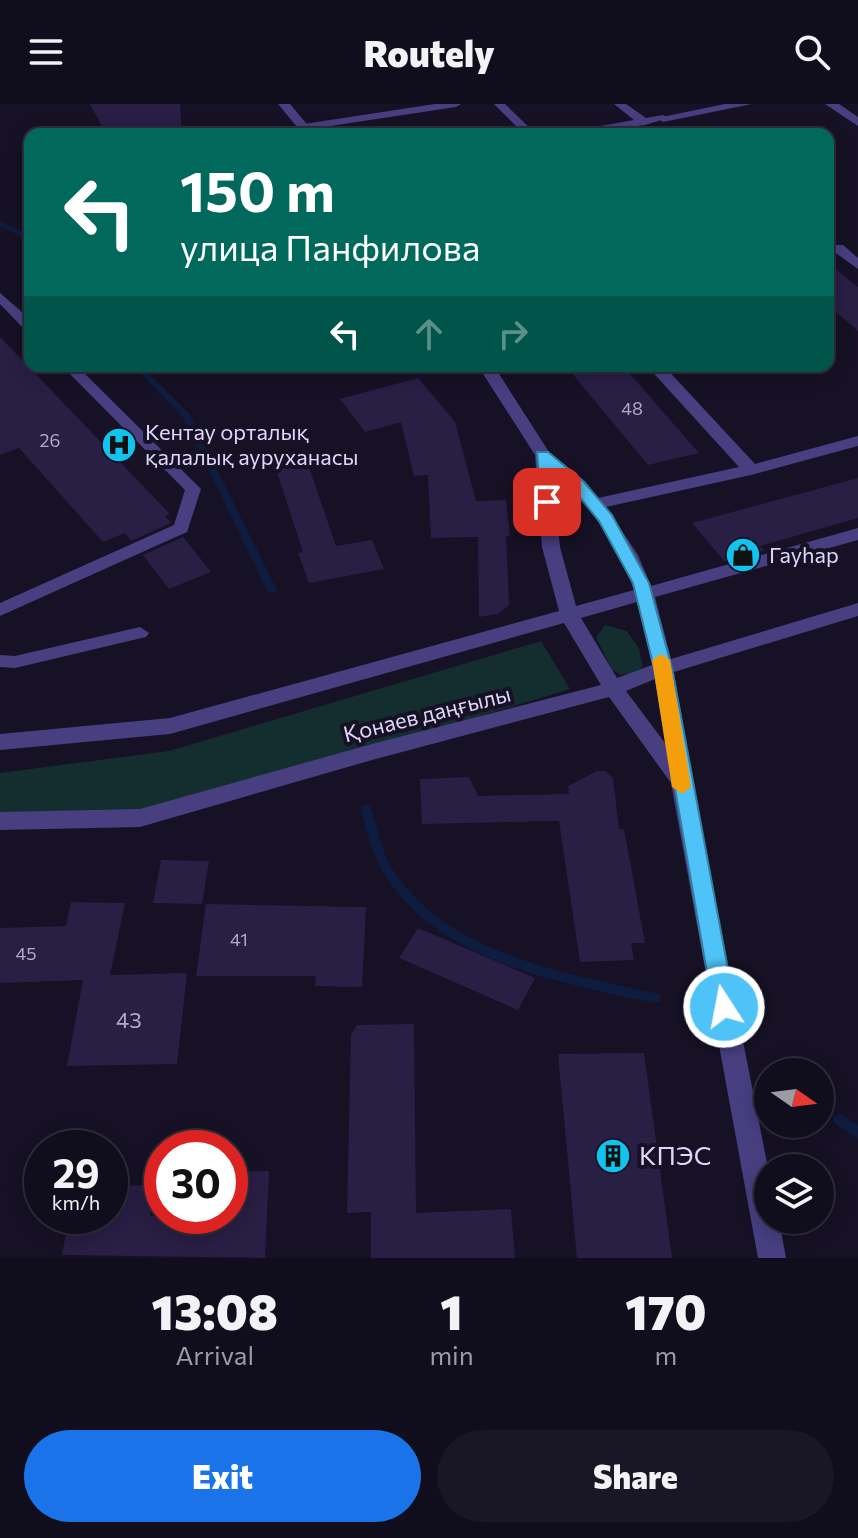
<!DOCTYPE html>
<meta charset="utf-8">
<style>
body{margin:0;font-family:Commissioner,sans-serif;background:#191625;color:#f1f3f6;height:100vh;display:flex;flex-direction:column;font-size:30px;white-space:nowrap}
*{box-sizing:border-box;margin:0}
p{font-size:26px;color:#9c9ca3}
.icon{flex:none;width:44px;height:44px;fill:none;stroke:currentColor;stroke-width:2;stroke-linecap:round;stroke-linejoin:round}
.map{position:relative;height:1154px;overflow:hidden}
.side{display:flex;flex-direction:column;background:#100d1c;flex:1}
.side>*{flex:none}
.hud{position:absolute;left:24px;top:24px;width:810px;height:244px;border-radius:16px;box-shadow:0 4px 20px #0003,0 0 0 2px #302d3b;background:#00695c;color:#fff;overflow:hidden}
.needle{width:52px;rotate:104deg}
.tools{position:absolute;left:754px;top:954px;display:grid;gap:16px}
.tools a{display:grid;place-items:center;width:80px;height:80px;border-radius:50%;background:#100d1c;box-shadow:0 4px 20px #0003,0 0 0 2px #302d3b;font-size:40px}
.speed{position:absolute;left:24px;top:1026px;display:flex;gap:16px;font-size:40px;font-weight:700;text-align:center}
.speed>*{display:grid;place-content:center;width:104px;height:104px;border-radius:50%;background:#100d1c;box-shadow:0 4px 20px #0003,0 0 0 2px #302d3b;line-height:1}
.speed small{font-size:20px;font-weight:400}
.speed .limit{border:12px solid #d22;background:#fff;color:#111}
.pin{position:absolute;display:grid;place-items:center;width:68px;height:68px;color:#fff;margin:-34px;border-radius:16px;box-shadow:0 4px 12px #0006}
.me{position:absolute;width:88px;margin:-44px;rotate:349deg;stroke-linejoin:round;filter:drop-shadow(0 0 6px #0008)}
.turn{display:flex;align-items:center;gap:28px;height:168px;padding:0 24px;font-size:36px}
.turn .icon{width:104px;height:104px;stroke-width:2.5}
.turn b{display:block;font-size:56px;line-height:68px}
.lanes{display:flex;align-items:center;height:76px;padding:0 24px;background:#0003;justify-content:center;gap:40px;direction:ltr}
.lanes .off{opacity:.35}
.eta{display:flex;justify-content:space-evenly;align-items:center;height:136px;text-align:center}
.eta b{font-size:48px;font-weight:800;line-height:56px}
.cta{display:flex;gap:16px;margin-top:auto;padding:16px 24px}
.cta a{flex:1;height:92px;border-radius:48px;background:#1a73e8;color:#fff;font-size:32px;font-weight:800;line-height:92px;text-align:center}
.cta a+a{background:#191625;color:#f1f3f6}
header{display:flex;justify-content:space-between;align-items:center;height:104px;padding:0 24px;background:#100d1c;font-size:36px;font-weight:800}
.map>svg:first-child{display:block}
.green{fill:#142d2e}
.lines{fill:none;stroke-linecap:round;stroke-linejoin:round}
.stream{fill:#0e1c40;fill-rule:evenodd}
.building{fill:#291e44}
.service{fill:#473f80;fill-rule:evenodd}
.minor{fill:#473f80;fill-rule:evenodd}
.route{fill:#4fc3f7;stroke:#337fa1;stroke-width:2}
.slow{fill:#f59e0b}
.labels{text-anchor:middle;stroke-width:8;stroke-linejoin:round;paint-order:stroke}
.number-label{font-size:18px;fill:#b2a9ce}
.poi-label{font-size:22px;fill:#dfd7fc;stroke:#161125;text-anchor:start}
.street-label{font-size:22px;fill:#dfd7fc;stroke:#161125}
.near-number-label{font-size:22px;fill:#b2a9ce}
.near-poi-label{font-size:26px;fill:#dfd7fc;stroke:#161125;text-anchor:start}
</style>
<header><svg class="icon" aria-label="menu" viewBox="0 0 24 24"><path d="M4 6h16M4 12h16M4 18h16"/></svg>Routely<svg class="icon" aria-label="search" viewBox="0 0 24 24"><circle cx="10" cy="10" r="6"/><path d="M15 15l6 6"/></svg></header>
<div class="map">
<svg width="858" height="1154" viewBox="0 0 858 1154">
<rect width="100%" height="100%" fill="#161125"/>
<g class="green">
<polygon points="605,521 627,527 639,545 643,563 638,568 621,571 612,566 596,533"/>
<polygon points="541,537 570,585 155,710 0,710 0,669 169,647"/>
</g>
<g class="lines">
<g class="stream">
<polygon points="0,117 30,132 30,137 0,122"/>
<polygon points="133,262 141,262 190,311 277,486 275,488 269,488 267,486 182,312"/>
<path d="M366 701 370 702 371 705C378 724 381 746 391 763 445 849 563 869 655 889L659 890 661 894 659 898 655 899C561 879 437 858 383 768 371 749 367 726 361 705L362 702Z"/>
<polygon points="840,1010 858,1021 858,1035 835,1020 833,1016 835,1012"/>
</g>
</g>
<g class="building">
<polygon points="90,0 180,0 182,30 106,30"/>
<polygon points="828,159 858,183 858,227 828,201"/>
<polygon points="0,233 170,410 165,412 171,419 131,437 125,429 103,438 19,344 0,351"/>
<polygon points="566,262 623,262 699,349 648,361"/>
<polygon points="418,274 455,318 476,397 506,396 510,432 506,432 509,501 498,510 479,513 478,433 431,434 428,371 414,372 401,318 365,328 340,295"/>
<polygon points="308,360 336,442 372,436 384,465 309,479 298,449 303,448 276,365"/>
<polygon points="858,374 858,414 760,442 764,447 725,458 692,419"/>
<polygon points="183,433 211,468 169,485 143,451"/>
<polygon points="597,667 606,667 613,674 619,725 624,725 645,839 631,839 634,856 580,858 559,717 422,720 420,675 469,673 478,692 569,690 568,682"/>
<polygon points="161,756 209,757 202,800 153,799"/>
<polygon points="71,798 125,799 110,871 187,869 177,960 67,962 83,876 0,879 0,824 66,822"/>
<polygon points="206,800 366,803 362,883 315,882 316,872 196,872"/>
<polygon points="418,824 535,874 518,906 399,854"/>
<polygon points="414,920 416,1109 511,1105 515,1154 371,1154 371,1108 347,1109 351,931 357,921"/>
<polygon points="644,949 672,1154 577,1154 558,950"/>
<polygon points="269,1067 265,1154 62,1151 69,1112 110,1112 110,1082 154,1081 150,1112 230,1112 230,1068"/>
</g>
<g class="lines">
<g class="service">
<polygon points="435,0 461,0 456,3 304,26 299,23 304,20"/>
<polygon points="494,0 505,0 536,30 524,30"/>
<polygon points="614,0 626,0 646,14 663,11 668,14 645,21 578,30 578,26 634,16"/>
<polygon points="0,189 30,215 30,227 25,226 0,200"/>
<polygon points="62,262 77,262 201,385 187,428 0,512 0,499 174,421 185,386"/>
<polygon points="140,523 149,529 146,533 15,564 0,563 0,551 15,552"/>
</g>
<g class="minor">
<polygon points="278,0 290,0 315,30 303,30"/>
<polygon points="725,0 752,0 663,18 657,14"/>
<polygon points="825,0 839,0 858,13 858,22"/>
<polygon points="833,141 843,141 858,154 858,165 833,147"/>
<path d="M478 262H494L549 348 585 377 598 394 739 363 647 262H664L755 360 858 332V342L751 371 606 403 638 451 651 482 858 424V436L655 493 671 555 858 499V512L674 568 693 683 768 1064V1116H779L786 1154H758L671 679 609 593 372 656 140 723 0 726V708L140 705 372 640 601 581 564 519 170 630 0 646V630L170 614 559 507 542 443 535 351ZM553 368C591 400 616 440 634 486L576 502 560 443ZM637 498 652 561 617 574 581 514ZM655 575 665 639 626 587Z"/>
</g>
</g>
<polygon class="route" points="537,348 548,348 584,378 612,411 649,479 672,564 735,903 732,909 724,912 716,909 713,903 654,564 633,479 599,417 573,385 552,367 555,398 541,401"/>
<polygon class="slow" points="661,550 670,556 691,683 682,690 672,683 652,556"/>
<defs>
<g id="hospital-disc" transform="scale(1.8)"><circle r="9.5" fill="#11c4ee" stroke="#161125"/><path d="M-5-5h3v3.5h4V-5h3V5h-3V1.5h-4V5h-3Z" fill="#111"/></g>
<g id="shop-disc" transform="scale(1.8)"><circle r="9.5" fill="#11c4ee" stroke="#161125"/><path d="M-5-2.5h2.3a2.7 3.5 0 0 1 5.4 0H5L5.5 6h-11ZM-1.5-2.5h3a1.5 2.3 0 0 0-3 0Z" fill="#111"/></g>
<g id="building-disc" transform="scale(1.8)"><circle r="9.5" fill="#11c4ee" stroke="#161125"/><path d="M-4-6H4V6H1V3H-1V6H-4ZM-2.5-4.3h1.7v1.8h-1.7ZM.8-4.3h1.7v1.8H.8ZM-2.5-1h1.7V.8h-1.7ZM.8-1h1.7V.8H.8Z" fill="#111"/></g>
</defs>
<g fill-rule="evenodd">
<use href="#hospital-disc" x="119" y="341"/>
<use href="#shop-disc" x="743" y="451"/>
<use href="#building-disc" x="613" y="1052"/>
</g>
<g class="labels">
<g class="number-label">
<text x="632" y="311">48</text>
<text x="50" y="343">26</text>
<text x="239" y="842">41</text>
<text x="26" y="856">45</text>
</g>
<g class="poi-label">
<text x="145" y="336">Кентау орталық<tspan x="145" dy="25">қалалық ауруханасы</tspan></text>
<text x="769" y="459">Гауһар</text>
</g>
<g class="street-label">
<text transform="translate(427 610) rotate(-14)" y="8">Қонаев даңғылы</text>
</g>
<g class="near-number-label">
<text x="129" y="924">43</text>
</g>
<g class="near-poi-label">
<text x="639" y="1061">КПЭС</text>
</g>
</g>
</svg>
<div class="tools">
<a><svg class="needle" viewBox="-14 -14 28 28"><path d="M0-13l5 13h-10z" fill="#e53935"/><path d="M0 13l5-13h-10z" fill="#9c9ca3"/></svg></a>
<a><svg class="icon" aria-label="layers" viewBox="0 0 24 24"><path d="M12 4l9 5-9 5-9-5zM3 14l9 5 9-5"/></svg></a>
</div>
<div class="speed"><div>29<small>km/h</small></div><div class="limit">30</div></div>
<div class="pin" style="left:547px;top:398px;background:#d93025"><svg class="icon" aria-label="arrive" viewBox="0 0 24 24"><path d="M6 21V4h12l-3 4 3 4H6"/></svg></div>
<svg class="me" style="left:724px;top:903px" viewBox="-20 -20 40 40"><circle r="17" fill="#4fc3f7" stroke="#fff" stroke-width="3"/><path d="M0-11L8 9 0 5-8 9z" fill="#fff"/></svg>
<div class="hud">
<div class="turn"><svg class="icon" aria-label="left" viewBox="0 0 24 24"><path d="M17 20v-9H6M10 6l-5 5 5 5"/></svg><div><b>150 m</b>улица Панфилова</div></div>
<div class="lanes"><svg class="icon" aria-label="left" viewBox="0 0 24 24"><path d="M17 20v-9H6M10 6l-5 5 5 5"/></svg><svg class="icon off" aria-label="ahead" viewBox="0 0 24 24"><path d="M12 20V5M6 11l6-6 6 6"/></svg><svg class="icon off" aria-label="right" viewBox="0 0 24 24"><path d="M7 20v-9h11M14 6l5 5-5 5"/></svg></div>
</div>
</div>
<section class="side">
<div class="eta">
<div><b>13:08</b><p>Arrival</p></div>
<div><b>1</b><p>min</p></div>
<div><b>170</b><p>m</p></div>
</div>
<div class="cta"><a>Exit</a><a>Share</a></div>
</section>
